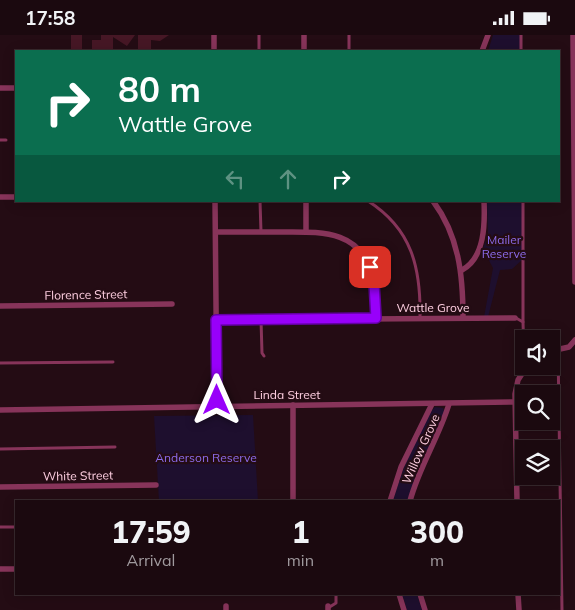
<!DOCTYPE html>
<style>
body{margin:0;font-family:Mulish,sans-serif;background:#28171d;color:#f1f3f6;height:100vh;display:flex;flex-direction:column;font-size:19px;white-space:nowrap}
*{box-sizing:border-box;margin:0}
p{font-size:16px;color:#a09a9e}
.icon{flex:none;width:28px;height:28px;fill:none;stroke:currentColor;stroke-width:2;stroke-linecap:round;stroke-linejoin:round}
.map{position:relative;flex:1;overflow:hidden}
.drawer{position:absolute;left:15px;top:465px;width:545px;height:95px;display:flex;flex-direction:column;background:#1b090f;border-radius:0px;box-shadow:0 2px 12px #0003,0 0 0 1px #392a2f}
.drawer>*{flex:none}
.guide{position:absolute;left:15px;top:15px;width:545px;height:152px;border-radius:0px;box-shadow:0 2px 12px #0003,0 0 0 1px #392a2f;background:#0b6e4f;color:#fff;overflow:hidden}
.controls{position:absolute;left:515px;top:295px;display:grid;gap:10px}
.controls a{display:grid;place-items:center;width:45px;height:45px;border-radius:0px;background:#1b090f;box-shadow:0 2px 12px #0003,0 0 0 1px #392a2f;font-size:25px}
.pin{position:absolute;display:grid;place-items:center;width:42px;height:42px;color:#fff;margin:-21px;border-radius:10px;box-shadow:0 2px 8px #0006}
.me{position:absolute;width:55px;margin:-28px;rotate:0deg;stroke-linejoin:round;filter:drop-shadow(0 0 4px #0008)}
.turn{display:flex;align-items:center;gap:18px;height:105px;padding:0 20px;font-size:22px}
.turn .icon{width:65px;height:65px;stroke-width:2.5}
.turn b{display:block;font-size:35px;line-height:42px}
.lanes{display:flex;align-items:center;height:48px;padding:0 20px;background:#0003;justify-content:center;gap:25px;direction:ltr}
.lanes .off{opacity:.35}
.eta{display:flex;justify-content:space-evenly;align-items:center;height:85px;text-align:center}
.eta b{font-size:30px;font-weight:800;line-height:35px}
.status{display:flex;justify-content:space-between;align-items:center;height:35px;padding:0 25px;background:#1b090f;direction:ltr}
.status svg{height:14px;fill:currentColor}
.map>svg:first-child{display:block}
.green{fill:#1e0f2e}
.building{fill:#461725}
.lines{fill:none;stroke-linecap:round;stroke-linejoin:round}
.lane{stroke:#87345a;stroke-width:3}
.street{stroke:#87345a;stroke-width:5.5}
.route-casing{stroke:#6300a2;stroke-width:12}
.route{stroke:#9800fa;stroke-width:9}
.labels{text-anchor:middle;stroke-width:4.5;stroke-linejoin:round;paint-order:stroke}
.park-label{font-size:12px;fill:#8d6ceb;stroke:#240c14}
.street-label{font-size:12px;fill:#ffcfe1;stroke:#240c14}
</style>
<div class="status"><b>17:58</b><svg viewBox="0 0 49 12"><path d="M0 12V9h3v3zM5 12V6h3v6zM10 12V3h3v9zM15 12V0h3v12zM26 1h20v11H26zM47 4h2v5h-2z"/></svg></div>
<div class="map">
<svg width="575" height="575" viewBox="0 0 575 575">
<rect width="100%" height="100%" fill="#240c14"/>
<g class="green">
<polygon points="493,0 520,0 520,16 488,16"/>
<polygon points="487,166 522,166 522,225 512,234 500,235 488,282 484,282 493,233 483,214 488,199"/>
<path d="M435 372 443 373 445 379 417 436 408 466H393C399 445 420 386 435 372Z"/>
<polygon points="253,380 258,466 159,466 154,381"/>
<polygon points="402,559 417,559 422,575 407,575"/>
</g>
<g class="building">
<rect x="71" y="0" width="11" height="16"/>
<polygon points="101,0 135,0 127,11 113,2 113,16 92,16 92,5 101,5"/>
<polygon points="138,0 169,0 160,6 151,5 151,16 138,16"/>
</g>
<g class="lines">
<g class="lane">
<polyline points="259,0 259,16"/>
<polyline points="349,0 349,16"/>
<polyline points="521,0 521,16"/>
<polyline points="0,105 6,105"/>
<polyline points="260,166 261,197"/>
<path d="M368 166C412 194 421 233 420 283"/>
<polyline points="516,283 523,287 524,322"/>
<polyline points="261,285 262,318 264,321"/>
<polyline points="523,287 523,166"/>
<polyline points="558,314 562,575"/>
<polyline points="0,328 113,327"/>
<polyline points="0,414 115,412"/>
<polyline points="0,492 16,492"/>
<polyline points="328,573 336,568 336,559"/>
</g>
<g class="street">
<polyline points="214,0 214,16"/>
<polyline points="304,0 304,16"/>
<polyline points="573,0 575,247"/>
<polyline points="482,16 488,0"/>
<polyline points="0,53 16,53"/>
<polyline points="0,162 16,162"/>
<polyline points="215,166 217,371"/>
<polyline points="306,166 306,197"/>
<path d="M433 166C459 201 463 240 463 283"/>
<path d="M216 197C238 197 260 197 282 197 321 197 360 194 373 241 377 254 376 270 376 283"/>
<path d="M462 235C485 223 485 188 484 166"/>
<polyline points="0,271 172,269"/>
<polyline points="216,285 515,283"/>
<polyline points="551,316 569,312 575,305"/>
<polyline points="293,370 293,466"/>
<polyline points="0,375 515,367"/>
<polyline points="0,452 156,450"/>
<polyline points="390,466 401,432 432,369"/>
<path d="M410 466C419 432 439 402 449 369"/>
<polyline points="517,466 515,359 518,345 527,331"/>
<polyline points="0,534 16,534"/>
<polyline points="399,559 404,575"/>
<polyline points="420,559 425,575"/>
<polyline points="518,559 519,575"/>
<polyline points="226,571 226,575"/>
<polyline points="328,575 328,571"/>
</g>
</g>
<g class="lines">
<g class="route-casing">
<polyline id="route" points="217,365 216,285 376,283 374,248 370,232"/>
</g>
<use href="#route" class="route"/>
</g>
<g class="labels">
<g class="park-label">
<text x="504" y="209">Mailer<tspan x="504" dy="14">Reserve</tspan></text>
<text x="206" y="427">Anderson Reserve</text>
</g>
<g class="street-label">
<text transform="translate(86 260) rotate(-1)" y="4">Florence Street</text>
<text x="433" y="277">Wattle Grove</text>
<text x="287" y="364">Linda Street</text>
<text transform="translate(421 414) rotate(-66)" y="4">Willow Grove</text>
<text transform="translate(78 441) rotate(-1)" y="4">White Street</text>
</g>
</g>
</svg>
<div class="controls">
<a><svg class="icon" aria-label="sound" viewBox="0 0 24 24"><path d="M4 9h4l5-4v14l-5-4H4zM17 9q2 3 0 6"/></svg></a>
<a><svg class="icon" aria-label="search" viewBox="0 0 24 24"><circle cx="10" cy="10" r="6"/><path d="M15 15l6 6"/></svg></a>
<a><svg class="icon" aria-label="layers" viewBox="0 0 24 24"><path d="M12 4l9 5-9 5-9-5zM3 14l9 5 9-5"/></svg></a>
</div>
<div class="pin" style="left:370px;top:232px;background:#d93025"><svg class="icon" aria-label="arrive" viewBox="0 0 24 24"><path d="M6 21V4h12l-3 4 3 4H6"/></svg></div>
<svg class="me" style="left:217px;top:365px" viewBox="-20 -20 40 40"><path d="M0-17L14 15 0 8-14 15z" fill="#9800fa" stroke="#fff" stroke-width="4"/></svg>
<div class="guide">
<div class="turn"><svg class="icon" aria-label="right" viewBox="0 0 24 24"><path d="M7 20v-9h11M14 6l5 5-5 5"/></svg><div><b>80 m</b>Wattle Grove</div></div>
<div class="lanes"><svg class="icon off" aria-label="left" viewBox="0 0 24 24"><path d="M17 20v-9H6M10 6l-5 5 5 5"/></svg><svg class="icon off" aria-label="ahead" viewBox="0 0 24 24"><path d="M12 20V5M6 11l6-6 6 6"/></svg><svg class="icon" aria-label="right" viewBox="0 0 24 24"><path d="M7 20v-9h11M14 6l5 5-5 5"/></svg></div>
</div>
<section class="drawer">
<div class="eta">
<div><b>17:59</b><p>Arrival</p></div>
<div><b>1</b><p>min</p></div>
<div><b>300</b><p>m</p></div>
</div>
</section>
</div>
